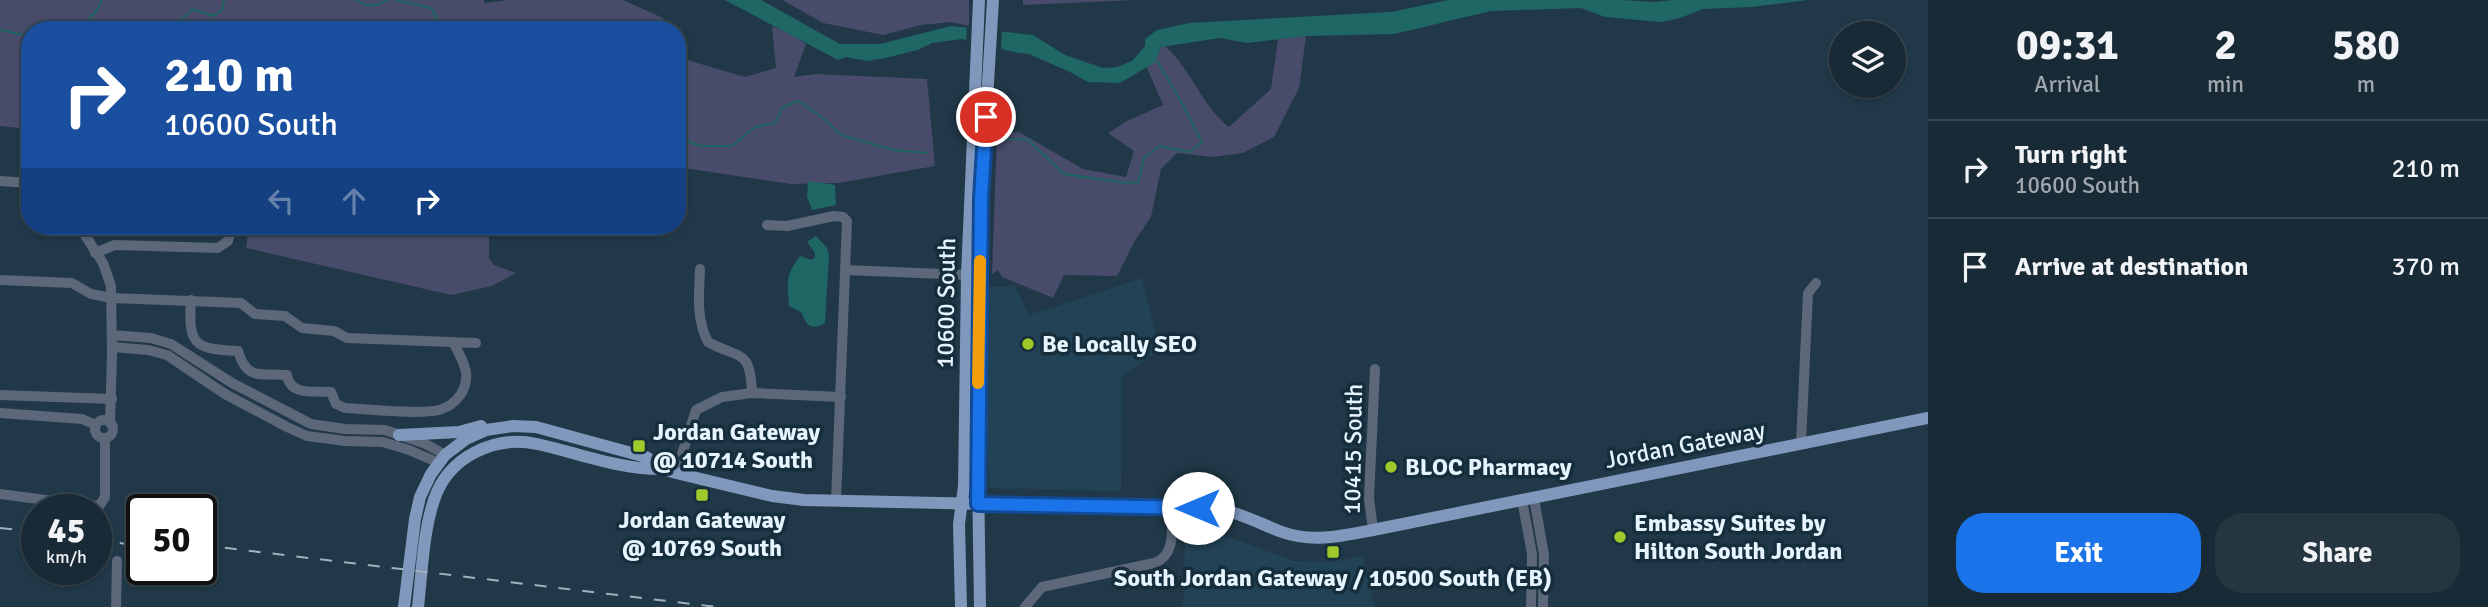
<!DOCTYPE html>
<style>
body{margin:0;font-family:Signika,sans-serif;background:#253641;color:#f1f3f6;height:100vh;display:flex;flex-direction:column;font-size:26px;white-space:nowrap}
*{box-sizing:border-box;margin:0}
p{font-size:23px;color:#9fa7ad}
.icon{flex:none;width:38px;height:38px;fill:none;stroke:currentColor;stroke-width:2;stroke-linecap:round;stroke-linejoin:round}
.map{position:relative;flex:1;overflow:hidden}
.drawer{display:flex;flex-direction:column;background:#182a35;width:560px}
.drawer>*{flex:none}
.hud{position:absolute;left:21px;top:21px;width:665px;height:214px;border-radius:28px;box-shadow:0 2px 5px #0004,0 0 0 2px #364650;background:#1a4fa0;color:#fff;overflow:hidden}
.fabs{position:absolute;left:1829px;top:21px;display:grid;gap:14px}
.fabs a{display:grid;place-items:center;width:77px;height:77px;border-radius:50%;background:#182a35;box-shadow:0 2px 5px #0004,0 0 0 2px #364650;font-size:35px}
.speed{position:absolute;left:21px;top:494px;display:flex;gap:14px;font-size:35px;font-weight:700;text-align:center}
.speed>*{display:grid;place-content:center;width:91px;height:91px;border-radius:50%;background:#182a35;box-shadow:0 2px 5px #0004,0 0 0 2px #364650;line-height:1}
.speed small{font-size:18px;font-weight:400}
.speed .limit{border:4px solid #111;border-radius:10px;background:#fff;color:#111}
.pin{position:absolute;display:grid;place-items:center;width:60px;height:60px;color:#fff;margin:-30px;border:4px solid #fff;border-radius:50%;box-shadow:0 2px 7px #0007}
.me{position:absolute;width:77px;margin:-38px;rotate:270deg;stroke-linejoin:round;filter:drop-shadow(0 0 5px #0008)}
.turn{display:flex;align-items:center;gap:24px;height:147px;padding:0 28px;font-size:32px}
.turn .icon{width:91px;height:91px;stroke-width:2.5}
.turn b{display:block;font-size:49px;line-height:60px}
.lanes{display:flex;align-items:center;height:66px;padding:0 28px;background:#0003;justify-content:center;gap:35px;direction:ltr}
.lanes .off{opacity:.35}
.eta{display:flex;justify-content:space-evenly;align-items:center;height:119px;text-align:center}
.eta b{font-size:42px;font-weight:700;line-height:49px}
.action{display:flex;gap:14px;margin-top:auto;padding:14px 28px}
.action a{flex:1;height:80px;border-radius:28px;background:#1a73e8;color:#fff;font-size:28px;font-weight:700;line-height:80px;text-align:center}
.action a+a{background:#253641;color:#f1f3f6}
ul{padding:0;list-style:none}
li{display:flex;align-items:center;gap:21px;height:98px;padding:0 28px;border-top:2px solid #364650}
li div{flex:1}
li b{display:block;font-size:26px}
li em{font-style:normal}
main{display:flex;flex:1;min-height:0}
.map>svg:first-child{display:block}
.built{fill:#224255}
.green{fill:#484b6a}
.water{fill:#1f6764}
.pier{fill:#203847}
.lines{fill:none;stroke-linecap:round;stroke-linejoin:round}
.stream{stroke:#1f6764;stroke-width:2}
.minor{stroke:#5c6779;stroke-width:10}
.major{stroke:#8098bb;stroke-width:12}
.rail{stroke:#9fb1bc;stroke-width:2;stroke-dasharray:12 12;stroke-linecap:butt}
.route-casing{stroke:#114b97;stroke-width:18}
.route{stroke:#1a73e8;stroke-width:12}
.slow{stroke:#f59e0b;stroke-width:12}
.poi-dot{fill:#a0c92b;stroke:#162e3c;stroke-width:2.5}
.labels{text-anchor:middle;stroke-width:7;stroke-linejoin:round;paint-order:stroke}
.street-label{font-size:24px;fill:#e5f4fd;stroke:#162e3c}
.poi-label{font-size:24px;font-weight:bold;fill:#e5f4fd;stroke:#162e3c;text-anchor:start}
</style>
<main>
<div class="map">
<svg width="1928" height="607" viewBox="0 0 1928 607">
<rect width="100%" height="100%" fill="#203847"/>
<g class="built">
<polygon points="1142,278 1160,350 1122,376 1121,491 989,488 986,404 988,287 1015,286 1029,315"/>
<polygon points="1200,532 1216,533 1240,541 1294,561 1332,562 1363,556 1375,607 1183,607 1185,537"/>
</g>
<g class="green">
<polygon points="0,0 484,0 485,3 508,0 623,0 663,18 665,30 215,30 218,22 204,30 30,30 30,129 0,126"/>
<polygon points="782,0 969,0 969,26 951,22 921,25 883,35 823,23"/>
<polygon points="1023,0 1136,0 1023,5"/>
<polygon points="772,26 796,37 806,44 794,77 815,74 927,79 935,166 839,183 791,184 677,167 677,57 745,77 776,68"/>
<path d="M1306 36 1299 88 1274 137 1243 153 1212 157 1177 153 1161 169 1151 217 1134 242 1117 276 1064 275 1053 298 1002 277 998 270 992 274 997 133 1019 132 1083 169 1126 177 1134 151 1108 133 1127 121 1163 105 1147 68 1159 53 1160 47 1165 46C1192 70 1201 105 1229 127L1271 89 1278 39Z"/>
<polygon points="249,226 489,226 489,258 494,265 516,273 492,286 451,295 246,248"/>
</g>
<g class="water">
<polygon points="725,0 761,0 840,44 880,44 951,26 1033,35 1065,55 1103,68 1117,67 1132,61 1145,46 1145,39 1157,30 1189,23 1391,12 1448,0 1623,0 1653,2 1673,0 1808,0 1751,7 1703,9 1680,18 1661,22 1605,17 1581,8 1491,11 1394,34 1306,36 1247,43 1220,38 1161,47 1154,63 1120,83 1088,82 1070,72 1029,54 1018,53 962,39 932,43 918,50 885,58 867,61 846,57 838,60"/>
<polygon points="808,181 835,185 836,205 812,210 807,197"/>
<path d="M816 236 827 248 829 255 825 323C808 332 807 324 801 312L789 306C788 282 784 277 800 256L812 260 815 257V253L807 242Z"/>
</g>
<polygon class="pier" points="967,25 1002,29 1001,51 966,43"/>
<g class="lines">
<g class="stream">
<path d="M356 0C367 8 377 6 388 0"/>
<polyline points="396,0 431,8 441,25 462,24 467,30"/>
<polyline points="0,30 30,36"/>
<polyline points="80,30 99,7 101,0"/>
<path d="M119 30C147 18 169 38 192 9L214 16 222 10 224 0"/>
<polyline points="677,137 700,146 732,146 755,127 775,123 783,107 799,101 824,119 841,135 893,150 927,153"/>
<polyline points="993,140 1027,139 1064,174 1126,183 1138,182 1144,158 1159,146 1190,152 1202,142 1182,103 1156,59"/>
</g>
<g class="minor">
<polyline points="0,181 30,183"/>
<polyline points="767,225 787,226 834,216 843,217 847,221 836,501"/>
<polyline points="79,226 103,263 111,286 112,355 110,423"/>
<polyline points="95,253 115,245 218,248 228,241 232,226"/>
<path d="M700 269C699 295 696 319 708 342 741 360 750 348 752 393"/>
<polyline points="846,270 967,275"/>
<polyline points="0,280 72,283 91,294 112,298 241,303 255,314 285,316 302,328 334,331 347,338 476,343"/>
<path d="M191 300C188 345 194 349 238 351 247 381 260 373 287 375 290 396 314 391 331 392L336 404 345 408C369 409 418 415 439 410 456 405 468 390 466 372 464 362 458 351 453 342"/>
<polyline points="112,335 151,338 171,344 232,383 311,424 345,429 385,430 426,444 445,455"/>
<polyline points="112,347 148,350 167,355 225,394 287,427 307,436 345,441 383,442 409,450 439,463"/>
<polyline points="0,395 112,399"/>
<polyline points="0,413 82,419 96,425"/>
<circle cx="104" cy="429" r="9"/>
<polyline points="1801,443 1808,293 1816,283"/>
<polyline points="676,473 696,410 722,397 752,393 841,397"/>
<polyline points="0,494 91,506 100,505 105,497 105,438"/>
<polyline points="1534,498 1544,555 1543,607"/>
<polyline points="1522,500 1532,554 1531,607"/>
<polyline points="1373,530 1369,498 1375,369"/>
<polyline points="116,607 117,561"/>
<path d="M1025 607 1042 587 1154 563C1177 555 1171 529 1172 508"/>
</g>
<g class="major">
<polyline points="399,435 459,432 481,426"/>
<path d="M404 607 415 519 420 497 431 474 445 455 466 439 486 430 513 426 536 427 646 457 664 469 676 473 772 496 804 500 1220 509C1242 514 1261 524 1282 532 1312 543 1342 536 1373 530L1928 418"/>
<path d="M418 607C422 572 423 533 434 500 448 457 494 435 537 444 579 453 620 470 664 469"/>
<polyline points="961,607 959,524 964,486 967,275 979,0"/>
<polyline points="980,607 977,408 981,198 993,0"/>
</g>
<g class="rail">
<polyline points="0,528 37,532"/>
<polyline points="96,540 142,546"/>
<polyline points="201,545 717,607"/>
</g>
</g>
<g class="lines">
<g class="route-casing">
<polyline id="route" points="986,117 981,198 978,504 1198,508"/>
</g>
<use href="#route" class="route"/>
<polyline class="slow" points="978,383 980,261"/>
</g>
<g class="poi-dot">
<circle cx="1028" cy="344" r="7"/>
<rect x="632" y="439" width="14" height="14" rx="3.5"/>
<circle cx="1391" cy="467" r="7"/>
<rect x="695" y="488" width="14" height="14" rx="3.5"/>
<circle cx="1620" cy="537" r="7"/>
<rect x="1326" y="545" width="14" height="14" rx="3.5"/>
</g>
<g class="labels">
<g class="street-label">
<text transform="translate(946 303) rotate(-89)" y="8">10600 South</text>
<text transform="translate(1685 445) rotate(-11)" y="8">Jordan Gateway</text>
<text transform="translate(1353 449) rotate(-89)" y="8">10415 South</text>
</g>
<g class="poi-label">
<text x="1042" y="352">Be Locally SEO</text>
<text x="653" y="440">Jordan Gateway<tspan x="653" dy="28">@ 10714 South</tspan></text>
<text x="1405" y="475">BLOC Pharmacy</text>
<text x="702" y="528" text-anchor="middle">Jordan Gateway<tspan x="702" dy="28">@ 10769 South</tspan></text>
<text x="1634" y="531">Embassy Suites by<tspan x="1634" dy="28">Hilton South Jordan</tspan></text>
<text x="1333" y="586" text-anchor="middle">South Jordan Gateway / 10500 South (EB)</text>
</g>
</g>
</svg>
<div class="fabs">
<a><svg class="icon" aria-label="layers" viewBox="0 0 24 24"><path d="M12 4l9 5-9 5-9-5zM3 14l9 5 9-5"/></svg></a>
</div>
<div class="speed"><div>45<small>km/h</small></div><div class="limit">50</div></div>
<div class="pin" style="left:986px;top:117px;background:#d93025"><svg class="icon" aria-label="arrive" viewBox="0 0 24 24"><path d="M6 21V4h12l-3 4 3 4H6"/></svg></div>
<svg class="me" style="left:1198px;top:508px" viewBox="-20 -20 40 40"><circle r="19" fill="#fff"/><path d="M0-13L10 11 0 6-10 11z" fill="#1a73e8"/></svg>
<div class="hud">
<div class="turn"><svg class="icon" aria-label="right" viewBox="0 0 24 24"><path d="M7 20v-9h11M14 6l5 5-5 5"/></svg><div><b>210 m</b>10600 South</div></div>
<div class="lanes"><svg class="icon off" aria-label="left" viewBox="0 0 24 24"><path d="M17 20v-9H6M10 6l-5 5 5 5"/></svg><svg class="icon off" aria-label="ahead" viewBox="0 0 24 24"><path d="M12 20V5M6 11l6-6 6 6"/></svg><svg class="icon" aria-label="right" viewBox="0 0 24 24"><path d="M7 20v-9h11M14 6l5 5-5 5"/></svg></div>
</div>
</div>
<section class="drawer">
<div class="eta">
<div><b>09:31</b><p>Arrival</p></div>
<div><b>2</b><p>min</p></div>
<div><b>580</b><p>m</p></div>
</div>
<ul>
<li><svg class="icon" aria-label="right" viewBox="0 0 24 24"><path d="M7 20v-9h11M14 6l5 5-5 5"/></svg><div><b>Turn right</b><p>10600 South</p></div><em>210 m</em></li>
<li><svg class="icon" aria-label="arrive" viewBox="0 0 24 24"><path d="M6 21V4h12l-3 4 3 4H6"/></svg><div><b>Arrive at destination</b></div><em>370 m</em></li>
</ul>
<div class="action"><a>Exit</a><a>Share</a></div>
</section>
</main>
